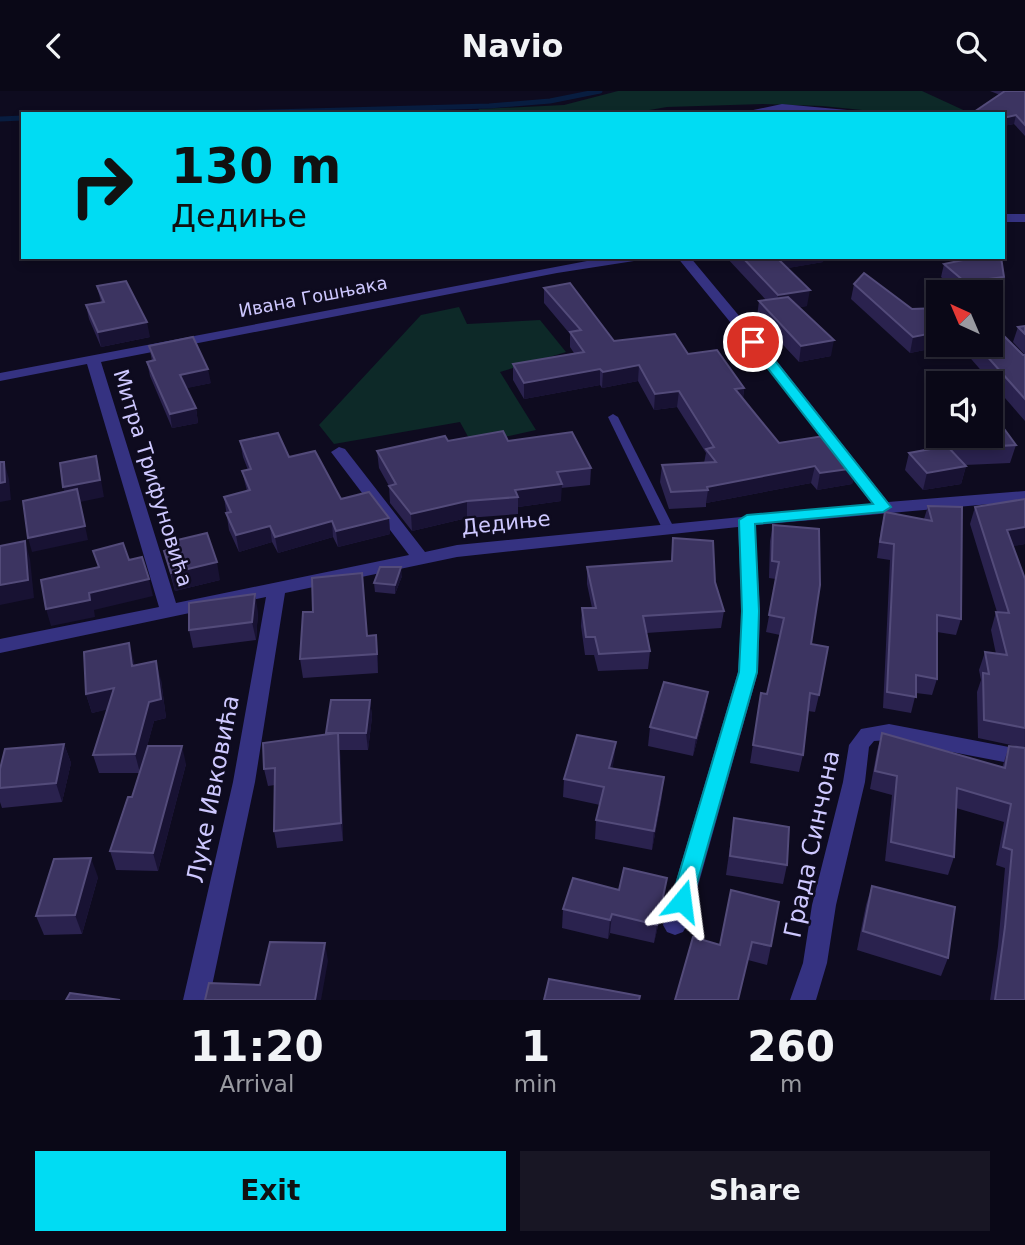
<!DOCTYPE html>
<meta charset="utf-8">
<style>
body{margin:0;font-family:"DejaVu Sans",sans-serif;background:#181624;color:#f1f3f6;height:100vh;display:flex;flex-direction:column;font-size:26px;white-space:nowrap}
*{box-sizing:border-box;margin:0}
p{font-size:23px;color:#999aa1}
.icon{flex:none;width:38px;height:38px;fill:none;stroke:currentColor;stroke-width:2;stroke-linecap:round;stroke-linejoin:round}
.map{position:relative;height:909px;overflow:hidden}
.details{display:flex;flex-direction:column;background:#0a0817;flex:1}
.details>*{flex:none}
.banner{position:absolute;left:21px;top:21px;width:984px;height:147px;border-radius:0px;box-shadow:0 4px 10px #0003,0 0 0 2px #2a2936;background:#00dcf3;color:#111;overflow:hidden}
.needle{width:46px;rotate:316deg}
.fabs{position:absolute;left:926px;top:189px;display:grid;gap:14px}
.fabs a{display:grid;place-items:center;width:77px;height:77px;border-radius:0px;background:#0a0817;box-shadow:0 4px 10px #0003,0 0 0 2px #2a2936;font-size:35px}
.pin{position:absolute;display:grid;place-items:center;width:60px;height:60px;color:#fff;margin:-30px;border:4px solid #fff;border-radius:50%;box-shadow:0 2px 7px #0007}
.me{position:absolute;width:77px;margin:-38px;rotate:16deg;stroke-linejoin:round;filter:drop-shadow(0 0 5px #0008)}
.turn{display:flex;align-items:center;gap:24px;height:147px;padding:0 35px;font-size:32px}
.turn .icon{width:91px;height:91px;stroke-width:2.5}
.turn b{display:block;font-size:49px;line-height:60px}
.eta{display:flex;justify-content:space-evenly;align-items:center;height:119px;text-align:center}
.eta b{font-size:42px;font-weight:800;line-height:49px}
.action{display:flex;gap:14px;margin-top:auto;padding:14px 35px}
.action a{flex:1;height:80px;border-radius:0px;background:#00dcf3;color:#111;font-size:28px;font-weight:800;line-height:80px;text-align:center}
.action a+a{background:#181624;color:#f1f3f6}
header{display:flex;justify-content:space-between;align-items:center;height:91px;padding:0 35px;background:#0a0817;font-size:32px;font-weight:800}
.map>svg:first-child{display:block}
.green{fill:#0d2928}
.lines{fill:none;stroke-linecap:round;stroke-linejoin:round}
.stream{stroke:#081d40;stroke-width:5}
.service{fill:#353281;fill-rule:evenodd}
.minor{fill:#353281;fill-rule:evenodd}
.wall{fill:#2a224e}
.shaded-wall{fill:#181233}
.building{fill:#3c3461;stroke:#534b7a;stroke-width:2}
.route{fill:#00dcf3;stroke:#008f9e;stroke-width:2}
.labels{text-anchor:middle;stroke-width:5;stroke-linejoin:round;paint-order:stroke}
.far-street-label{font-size:18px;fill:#cec8ff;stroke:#0e0b1f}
.street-label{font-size:21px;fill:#cec8ff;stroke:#0e0b1f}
.near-street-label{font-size:24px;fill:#cec8ff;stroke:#0e0b1f}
</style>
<header><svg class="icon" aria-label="back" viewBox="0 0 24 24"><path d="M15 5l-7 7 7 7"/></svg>Navio<svg class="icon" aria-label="search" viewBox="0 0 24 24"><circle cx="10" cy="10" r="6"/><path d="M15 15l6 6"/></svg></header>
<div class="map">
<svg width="1025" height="909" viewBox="0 0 1025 909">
<rect width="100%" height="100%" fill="#0e0b1f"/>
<g class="green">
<polygon points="618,0 922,0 972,23 902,23 822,15 763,13 667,16 626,23 476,23 479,18 564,14"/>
<polygon points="459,216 467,233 540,229 566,261 500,281 536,339 472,353 460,331 334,353 319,334 421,224"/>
</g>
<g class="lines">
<g class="stream">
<polyline points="205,23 489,15 550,10 600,0"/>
<polyline points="0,28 23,27"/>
</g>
<polygon class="service" points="613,323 618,326 674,437 672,440 664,440 662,437 608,326"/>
<g class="minor">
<polygon points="782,13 858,20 863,23 782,19 734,23"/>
<rect x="1003" y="123" width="22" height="8"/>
<polygon points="608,166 640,166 634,170 557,182 101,271 176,512 409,464 331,361 339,356 345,358 425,461 457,454 872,413 766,275 677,166 690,166 776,269 888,411 1025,400 1025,410 755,434 760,521 758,581 687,834 683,841 675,844 667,841 663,834 738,581 742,521 738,436 457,466 285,502 255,691 209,909 183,909 233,691 266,506 0,562 0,548 159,516 87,273 0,290 0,282"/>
<polygon points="889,633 1025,659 1025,675 889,649 874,650 869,656 865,691 836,814 827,872 816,909 790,909 803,872 812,814 843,691 849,654 861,638"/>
</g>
</g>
<g class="wall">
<polygon points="990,0 1025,0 1025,45 1014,33 1003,35 1003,23 1000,4"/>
<polygon points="726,166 824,166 823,171 787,177 807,215 799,216 831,265 799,271 757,226 759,210 766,209"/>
<polygon points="944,173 1000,199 982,201 959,201 941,186"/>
<polygon points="854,193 912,218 939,256 910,262 851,208"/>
<polygon points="97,195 150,246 101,256 89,228 86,214 101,211"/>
<polygon points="544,197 614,250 688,263 744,297 743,308 779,352 856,377 852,393 817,399 811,392 706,412 706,416 669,418 660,391 662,374 704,372 706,362 677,316 654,319 638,290 602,297 600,294 524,308 513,289 513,273 574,262 570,256 570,243 544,212"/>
<polygon points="992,234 1023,264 1025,264 1025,330 959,254 990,254"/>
<polygon points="1025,235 1025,264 1013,251 1018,236"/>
<polygon points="149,255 211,292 186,297 196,317 198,332 172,337 150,285 147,271 152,270"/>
<polygon points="949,345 990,345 1016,354 1010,372 965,374 966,375 961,393 923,399 905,379 909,362 948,356 947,355"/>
<polygon points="240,350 289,366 341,408 389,427 390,443 338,456 333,446 278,462 272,451 239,461 229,439 224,406 247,400 242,380 248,379 243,366"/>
<polygon points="508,350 591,377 590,394 561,397 561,410 518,416 518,423 467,427 412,440 390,412 389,395 379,377 377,360"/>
<polygon points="1025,408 1025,453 1012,455 1025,488 1025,657 978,647 977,601 981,589 979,579 985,561 996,563 991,539 996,521 997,521 970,433 975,416"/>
<polygon points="928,415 961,528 956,544 937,541 937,588 932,604 916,602 911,622 883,617 890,469 877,467 881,437 885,421 924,428"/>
<polygon points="773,434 811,553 819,604 815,621 808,620 803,664 799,681 750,672 761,602 767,603 780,544 766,541 776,488 769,487 770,450"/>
<polygon points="673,447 715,491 724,520 721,537 646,542 650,560 648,578 598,580 594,564 585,564 581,535 582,517 592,517 587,493 587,476 671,470"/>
<polygon points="164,460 220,489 175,500"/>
<polygon points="402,485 395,503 375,501 374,492"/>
<polygon points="258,521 256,549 193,557 189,539"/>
<polygon points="368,545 378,563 378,582 303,587 300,568"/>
<polygon points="129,552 134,575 161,589 166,627 154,630 147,655 186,673 158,780 116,779 110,760 132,706 140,682 99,682 93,664 107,618 92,622 86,603"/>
<polygon points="708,601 705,620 693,665 648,655 650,636"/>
<polygon points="370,609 372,626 368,659 340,659 343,750 277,757 274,740 275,694 268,695 264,678 326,643 326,642"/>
<polygon points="882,642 1002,677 1009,655 1025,909 990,909 998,855 1005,777 996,774 1004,731 956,717 954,766 948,784 885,770 892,704 870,698 877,660"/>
<polygon points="616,651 612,677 662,705 652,759 595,748 596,729 600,714 563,706 564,688"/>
<polygon points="64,653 71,672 62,711 2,717 0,711 0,678"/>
<polygon points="734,727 787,774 783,793 726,784"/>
<polygon points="98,786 82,843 44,844 36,825"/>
<polygon points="872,795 948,867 941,885 857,859 866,814"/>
<polygon points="619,799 665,805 654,852 610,842 608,848 562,837 563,818"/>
<polygon points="731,799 771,855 767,874 748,869 720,854"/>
</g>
<g class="shaded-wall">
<polygon points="1016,24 1014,33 1003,35 1003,27"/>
<polygon points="774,166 824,166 823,171 772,180"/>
<polygon points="1004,186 1000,199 982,201 963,201 965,191"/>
<polygon points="810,199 807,215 776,220 778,204"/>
<polygon points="147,231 150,246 101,256 98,241"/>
<polygon points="938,241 938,254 943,254 939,256 910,262 913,246"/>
<polygon points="834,249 831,265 799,271 801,255"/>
<polygon points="639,274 638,290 602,297 603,281"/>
<polygon points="208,278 211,292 183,298 180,284"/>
<polygon points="600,278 600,294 524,308 524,292"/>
<polygon points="744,297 742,313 735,298"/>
<polygon points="679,300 677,316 654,319 655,303"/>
<polygon points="196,317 198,332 172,337 170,323"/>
<polygon points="96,365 100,383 104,406 80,411 88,449 32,461 28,447 68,413 63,396"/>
<polygon points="4,371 9,388 11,409 0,411 0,392"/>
<polygon points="815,375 811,392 706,412 708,399 707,396"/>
<polygon points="966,375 961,393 923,399 927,382"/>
<polygon points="856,377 852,393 817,399 820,382"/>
<polygon points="562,393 561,410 518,416 518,406 515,399"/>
<polygon points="467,410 467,427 412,440 411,423"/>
<polygon points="389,427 390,443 338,456 336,440"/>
<polygon points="332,430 333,446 278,462 275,446"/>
<polygon points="270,435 272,451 239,461 236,444"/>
<polygon points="1025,436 1025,453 1001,457 1007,439"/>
<polygon points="25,450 30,468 34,507 0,514 0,494"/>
<polygon points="217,471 220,489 175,500 171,482"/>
<polygon points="401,476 402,485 395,503 395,494"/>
<polygon points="149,488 153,505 94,519 95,526 51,535 46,518 89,502"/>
<polygon points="255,503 258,521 256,549 252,531"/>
<polygon points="376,544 378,563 378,582"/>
<polygon points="129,552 134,570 137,594 132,575"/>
<polygon points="156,570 161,589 166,627 154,630 140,682 135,663"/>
<polygon points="114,597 119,616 92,622 86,603"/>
<polygon points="708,601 705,620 693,665 696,647"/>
<polygon points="370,609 372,626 368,659 366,642"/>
<polygon points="338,642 340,659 343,750 341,732"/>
<polygon points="616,651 614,670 608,696 609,677"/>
<polygon points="64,653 71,672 62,711 56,692"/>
<polygon points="182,655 186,673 158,780 153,762"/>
<polygon points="664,686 662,705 652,759 654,740"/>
<polygon points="91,767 98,786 82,843 75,824"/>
<polygon points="667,787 665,805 654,852 657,834"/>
<polygon points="612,823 610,842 608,848 610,829"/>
<polygon points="325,852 328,870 321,909 315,909"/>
</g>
<g class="building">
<polygon points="1005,0 1025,0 1025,34 1016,24 1003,27 1003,23 971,23"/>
<polygon points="742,166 776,166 810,199 778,204"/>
<polygon points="977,166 1001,166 1004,186 965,191 944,173"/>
<polygon points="864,182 912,218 938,217 938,241 913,246 854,193"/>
<polygon points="126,190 147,231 98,241 86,214 104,211 97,195"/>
<polygon points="570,192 614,250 675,243 688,263 717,259 744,297 735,298 779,352 830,344 856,377 820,382 815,375 707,396 708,399 671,401 662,374 716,371 706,358 714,356 679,300 655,303 639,274 603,281 600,278 524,292 513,273 584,261 570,241 581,239 544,197"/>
<polygon points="788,206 834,249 801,255 759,210"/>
<polygon points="990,231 1023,264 1025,264 1025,308 977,254 990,254"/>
<polygon points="1025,235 1025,243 1018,236"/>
<polygon points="193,246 208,278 180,284 196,317 170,323 147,271 155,269 149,255"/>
<polygon points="990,335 1002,335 1016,354 964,357 956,345 990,345"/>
<polygon points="503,340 508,350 572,341 591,377 557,381 562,393 515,399 518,406 467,410 411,423 389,395 396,393 377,360 445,345 448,350"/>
<polygon points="278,342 289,366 315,360 341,408 369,401 389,427 336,440 332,430 275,446 270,435 236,444 226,422 231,421 224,406 250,399 242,380 251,378 240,350"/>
<polygon points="947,355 966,375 927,382 909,362"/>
<polygon points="96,365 100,389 63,396 60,372"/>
<polygon points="0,371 4,371 5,391 0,392"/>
<polygon points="77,398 85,435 28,447 23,410"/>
<polygon points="1025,408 1025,436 1007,439 1025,488 1025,637 984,629 983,582 989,583 985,561 1007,564 996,521 1009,522 975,416"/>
<polygon points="928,415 962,416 961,528 937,524 937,588 916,584 916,606 887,601 894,453 880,451 885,421 932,430"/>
<polygon points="773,434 819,438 820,494 811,553 828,556 819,604 810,602 803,664 753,654 761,602 767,603 784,527 769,524 779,471 772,470"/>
<polygon points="207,442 217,471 171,482 164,460 171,458 169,451"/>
<polygon points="673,447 713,450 715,491 724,520 643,525 650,560 599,563 595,546 586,546 582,517 596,517 587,476 672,470"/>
<polygon points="25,450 28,489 0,494 0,455"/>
<polygon points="123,452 129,469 142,466 149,488 89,502 90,509 46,518 41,489 99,476 93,460"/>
<polygon points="380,476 401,476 395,494 374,492"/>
<polygon points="362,482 367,545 376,544 377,563 300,568 303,521 313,521 312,487"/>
<polygon points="255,503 252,531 189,539 189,512"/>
<polygon points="129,552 132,575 156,570 161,608 149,611 135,663 93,664 114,597 86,603 84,561"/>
<polygon points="664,591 708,601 696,647 650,636"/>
<polygon points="331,609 370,609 366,642 338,642 341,732 274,740 275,677 264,678 263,652 337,642 326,642"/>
<polygon points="882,642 1005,677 1009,655 1025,657 1025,909 995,909 1005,836 1012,759 1003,756 1011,713 957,697 954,766 891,751 897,685 875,680"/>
<polygon points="577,644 616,651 609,677 664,686 654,740 596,729 604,696 564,688"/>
<polygon points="64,653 56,692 0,697 0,678 5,658"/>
<polygon points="148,655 182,655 153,762 110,760 128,706 132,706"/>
<polygon points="734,727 789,736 787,774 730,765"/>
<polygon points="91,767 75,824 36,825 54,768"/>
<polygon points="624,777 667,787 657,834 612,823 610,829 563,818 573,787 619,799"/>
<polygon points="872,795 955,816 948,867 863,840"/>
<polygon points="731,799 779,811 771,855 752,851 738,909 675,909 693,846 720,854"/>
<polygon points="270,851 325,852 315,909 205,909 209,892 260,894"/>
<polygon points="549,888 640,905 639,909 544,909"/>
<polygon points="70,902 120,909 66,909"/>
</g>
<polygon class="route" points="753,247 758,248 891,416 883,421 755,433 759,520 757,581 692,810 689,817 682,819 674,817 671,810 739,581 742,520 739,429 747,424 873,413 749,253 749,248"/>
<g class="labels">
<g class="far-street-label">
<text transform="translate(313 206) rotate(-11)" y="6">Ивана Гошњака</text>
</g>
<g class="street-label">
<text transform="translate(153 387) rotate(73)" y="7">Митра Трифуновића</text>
<text transform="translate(506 432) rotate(-6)" y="7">Дедиње</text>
</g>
<g class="near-street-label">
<text transform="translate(213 698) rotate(-79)" y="8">Луке Ивковића</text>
<text transform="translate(812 753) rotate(-78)" y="8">Града Синчона</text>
</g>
</g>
</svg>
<div class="fabs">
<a><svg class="needle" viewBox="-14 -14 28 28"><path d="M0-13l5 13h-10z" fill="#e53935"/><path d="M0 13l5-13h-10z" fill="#999aa1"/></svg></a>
<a><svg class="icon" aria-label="sound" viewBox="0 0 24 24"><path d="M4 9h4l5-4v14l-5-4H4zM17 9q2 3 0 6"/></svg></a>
</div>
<div class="pin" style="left:753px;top:251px;background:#d93025"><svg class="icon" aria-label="arrive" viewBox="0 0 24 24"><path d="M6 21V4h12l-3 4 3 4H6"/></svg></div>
<svg class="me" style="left:682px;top:810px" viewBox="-20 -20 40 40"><path d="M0-17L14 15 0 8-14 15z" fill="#00dcf3" stroke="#fff" stroke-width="4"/></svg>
<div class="banner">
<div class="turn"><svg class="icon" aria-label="right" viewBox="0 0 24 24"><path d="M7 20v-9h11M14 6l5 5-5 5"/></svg><div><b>130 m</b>Дедиње</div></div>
</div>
</div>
<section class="details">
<div class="eta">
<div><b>11:20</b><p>Arrival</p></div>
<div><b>1</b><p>min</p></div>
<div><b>260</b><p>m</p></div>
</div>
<div class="action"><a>Exit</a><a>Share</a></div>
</section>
